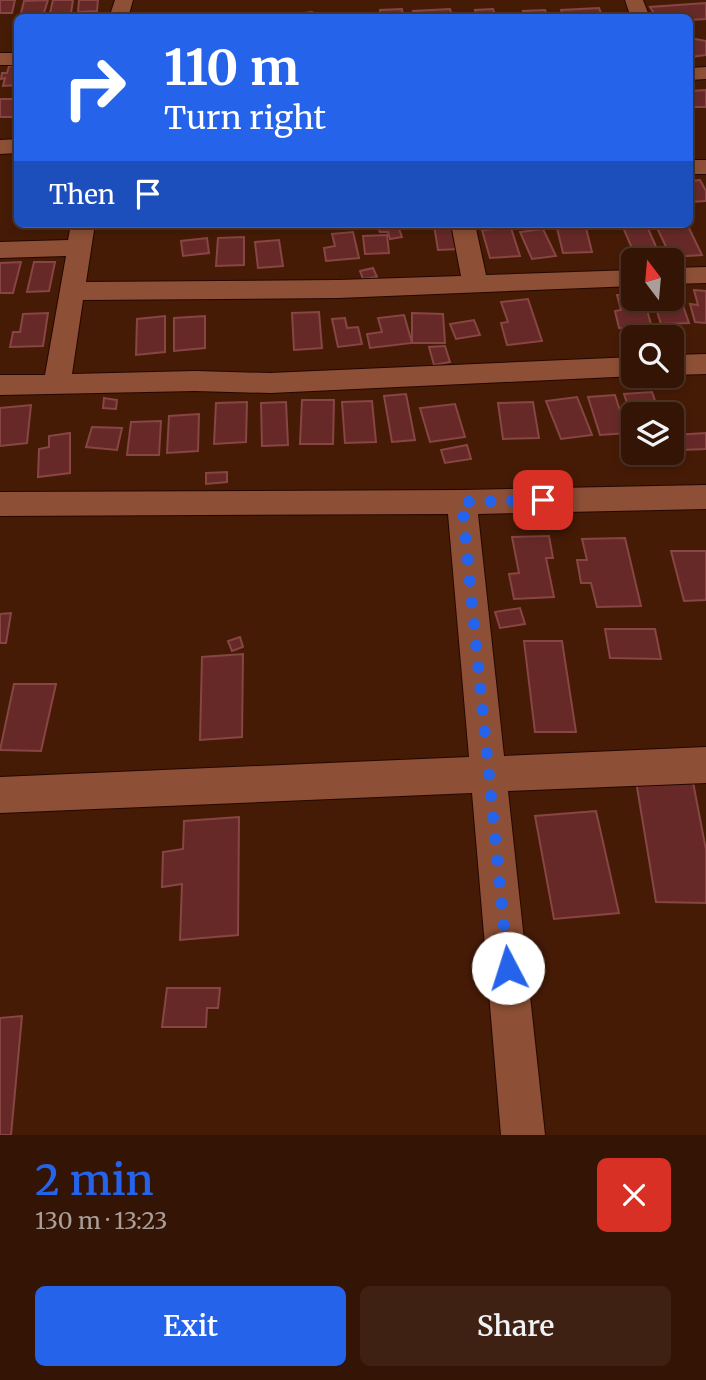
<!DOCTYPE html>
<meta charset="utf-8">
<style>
body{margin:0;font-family:Merriweather,serif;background:#3f2113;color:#f1f3f6;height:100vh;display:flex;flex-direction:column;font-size:26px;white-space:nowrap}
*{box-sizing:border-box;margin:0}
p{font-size:23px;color:#a99e9a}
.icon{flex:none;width:38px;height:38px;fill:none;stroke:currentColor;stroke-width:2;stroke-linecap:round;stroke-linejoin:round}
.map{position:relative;height:1135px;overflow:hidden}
.drawer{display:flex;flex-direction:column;background:#341404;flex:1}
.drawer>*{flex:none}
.guide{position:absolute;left:14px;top:14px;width:679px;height:214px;border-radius:10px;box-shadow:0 4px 10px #0003,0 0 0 2px #4e3326;background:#2563eb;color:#fff;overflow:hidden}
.needle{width:46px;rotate:344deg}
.buttons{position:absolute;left:621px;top:248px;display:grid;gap:14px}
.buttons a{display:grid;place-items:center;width:63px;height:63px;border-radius:10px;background:#341404;box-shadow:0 4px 10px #0003,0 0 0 2px #4e3326;font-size:35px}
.pin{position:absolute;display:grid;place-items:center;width:60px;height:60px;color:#fff;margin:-30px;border-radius:14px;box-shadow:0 4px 10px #0006}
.me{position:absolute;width:77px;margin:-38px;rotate:355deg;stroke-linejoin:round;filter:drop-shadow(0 0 5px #0008)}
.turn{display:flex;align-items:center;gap:24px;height:147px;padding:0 35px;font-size:32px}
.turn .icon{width:91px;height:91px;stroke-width:2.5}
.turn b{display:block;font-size:49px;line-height:60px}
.then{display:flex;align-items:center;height:66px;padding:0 35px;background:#0003;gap:14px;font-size:26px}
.round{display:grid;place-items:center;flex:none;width:74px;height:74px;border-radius:10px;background:#3f2113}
.overview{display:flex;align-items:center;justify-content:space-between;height:119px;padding:0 35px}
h1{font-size:42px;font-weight:600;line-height:52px;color:#2563eb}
.action{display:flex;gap:14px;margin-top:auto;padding:14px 35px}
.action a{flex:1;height:80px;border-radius:10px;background:#2563eb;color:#fff;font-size:28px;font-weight:600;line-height:80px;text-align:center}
.action a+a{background:#3f2113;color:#f1f3f6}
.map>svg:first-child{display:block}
.building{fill:#672928;stroke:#874543;stroke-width:2}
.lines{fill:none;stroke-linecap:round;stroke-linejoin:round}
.minor-casing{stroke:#250700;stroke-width:2}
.minor{fill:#8d5036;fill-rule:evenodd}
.route{stroke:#2563eb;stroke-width:12;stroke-dasharray:0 21.6}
</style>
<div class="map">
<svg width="706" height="1135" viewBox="0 0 706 1135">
<rect width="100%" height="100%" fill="#461b06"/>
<g class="building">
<polygon points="0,0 15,0 12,13 0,13"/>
<polygon points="48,0 43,16 20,17 24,1"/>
<polygon points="53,0 73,0 71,13 50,13"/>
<polygon points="79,0 98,0 97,11 78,12"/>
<polygon points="706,3 706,19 690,20 690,18 657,18 650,7"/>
<polygon points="599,8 603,18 564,18 561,10"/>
<polygon points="402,9 403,18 381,18 380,10"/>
<polygon points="450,9 453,18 415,18 413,11"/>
<polygon points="493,9 496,18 474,18 477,16 475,10"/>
<polygon points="545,10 548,18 525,18 523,11"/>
<polygon points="312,12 314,18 279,16"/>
<polygon points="357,13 358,18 323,18 323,15"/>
<polygon points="690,38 706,41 706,55 691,57"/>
<polygon points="9,66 18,66 18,85 3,86 5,78 1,79 2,73 7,73"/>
<polygon points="706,90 706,107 690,107 690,91"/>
<polygon points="0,99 18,99 13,117 0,117"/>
<polygon points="700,180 706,191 706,201 690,202 690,181"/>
<polygon points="356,224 397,224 402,237 390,239 388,232 380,232 377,225"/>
<polygon points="455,224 460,249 438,250 434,225"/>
<polygon points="556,224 585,224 592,252 563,253"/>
<polygon points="646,224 658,251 634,253 622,225"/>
<polygon points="688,226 702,255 671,257 657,228"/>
<polygon points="511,228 520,256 490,258 482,230"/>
<polygon points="543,229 556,256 532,259 520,232"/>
<polygon points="353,232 359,258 326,261 324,248 335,246 332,234"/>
<polygon points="387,235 389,253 365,254 363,236"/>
<polygon points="244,237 244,265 216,266 218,238"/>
<polygon points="207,238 209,253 183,256 181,241"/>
<polygon points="279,240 283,266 258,268 255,242"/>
<polygon points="21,262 13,293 0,293 0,263"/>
<polygon points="34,262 55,262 49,291 27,292"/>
<polygon points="373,268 377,277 363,279 360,271"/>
<polygon points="694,290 706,291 706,323 695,322 690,304 698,305"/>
<polygon points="678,291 689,323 661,324 653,299 672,299 672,292"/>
<polygon points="617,295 634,295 634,299 644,299 652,328 619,328 615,311 621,310"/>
<polygon points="528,299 542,341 507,345 501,323 508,322 501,302"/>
<polygon points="319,312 322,348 294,350 292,313"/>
<polygon points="48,313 43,346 10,347 13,332 20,332 23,314"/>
<polygon points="412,313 443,314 445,343 412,343"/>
<polygon points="404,315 412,343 370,348 367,334 382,332 378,318"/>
<polygon points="165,316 165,352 136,355 137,319"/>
<polygon points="205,316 205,348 174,351 174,318"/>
<polygon points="345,318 347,328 358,327 362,344 338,347 332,319"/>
<polygon points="474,320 480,335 456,339 450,324"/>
<polygon points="445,346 450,362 434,365 429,347"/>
<polygon points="652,392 660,415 634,415 634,424 624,394"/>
<polygon points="406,394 415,440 392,442 384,396"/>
<polygon points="615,395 627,433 600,435 588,397"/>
<polygon points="577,397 592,435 561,439 546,401"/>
<polygon points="104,398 117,400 116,409 103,408"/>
<polygon points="302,400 334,400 333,444 300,444"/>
<polygon points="372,401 376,442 345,443 342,402"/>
<polygon points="247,402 246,442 214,444 216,403"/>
<polygon points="286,402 288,445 262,446 261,403"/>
<polygon points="533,402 539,438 503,439 498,403"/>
<polygon points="455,404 465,437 430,442 420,408"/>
<polygon points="31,405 27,443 0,446 0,408"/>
<polygon points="199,414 198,451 167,453 169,416"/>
<polygon points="161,421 159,455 127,455 131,422"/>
<polygon points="92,427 122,428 117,450 86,447"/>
<polygon points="70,433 70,473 38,477 39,449 49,447 49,436"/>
<polygon points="706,433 706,449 680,450 675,435"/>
<polygon points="467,445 471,459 445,463 441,450"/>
<polygon points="227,472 227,482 206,484 206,473"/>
<polygon points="549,536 553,558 546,558 554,597 514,599 509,574 519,573 512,537"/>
<polygon points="625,538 641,606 597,607 591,583 581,583 577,560 587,560 582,539"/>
<polygon points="671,551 706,551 706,600 684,601"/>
<polygon points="520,608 525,624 500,628 495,612"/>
<polygon points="11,613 6,643 0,643 0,614"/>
<polygon points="605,629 655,629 661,659 610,658"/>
<polygon points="240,637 243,647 232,651 228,641"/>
<polygon points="524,641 562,641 576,732 535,732"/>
<polygon points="243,654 242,737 200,740 202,657"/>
<polygon points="14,684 56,684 41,751 0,750"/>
<polygon points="636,781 693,782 706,850 706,903 656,902"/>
<polygon points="596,811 619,913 554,919 535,816"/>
<polygon points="239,817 238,935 180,940 182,884 162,887 163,852 183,849 184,821"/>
<polygon points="167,988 220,988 218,1008 207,1008 206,1027 162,1027"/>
<polygon points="22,1016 11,1135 0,1135 0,1018"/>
</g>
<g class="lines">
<g class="minor-casing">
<g id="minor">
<polygon points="115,0 133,0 128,18 109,18"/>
<polygon points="625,0 643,0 650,18 631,18"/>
<rect x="0" y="53" width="18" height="12"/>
<polygon points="706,67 706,79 690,80 690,68"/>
<polygon points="18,139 18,153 0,154 0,140"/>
<rect x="690" y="160" width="16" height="14"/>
<polygon points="71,224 95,224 86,282 338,280 461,276 451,224 475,224 486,275 634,270 634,286 338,298 83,300 72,374 195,371 270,373 634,357 634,376 636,376 270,393 195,391 0,395 0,375 45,375 66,256 0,258 0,242 68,240"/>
<polygon points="706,267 706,283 672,284 672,268"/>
<polygon points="706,354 706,374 672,375 672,355"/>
<polygon points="706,485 706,509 478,514 504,756 706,747 706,783 508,791 545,1135 501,1135 472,793 0,813 0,777 469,757 448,514 0,516 0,492 462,490"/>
</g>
</g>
<use href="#minor" class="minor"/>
</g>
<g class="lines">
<polyline class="route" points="508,968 462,502 543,500"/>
</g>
</svg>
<div class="buttons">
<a><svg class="needle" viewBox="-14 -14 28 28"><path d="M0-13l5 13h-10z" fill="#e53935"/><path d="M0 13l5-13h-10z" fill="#a99e9a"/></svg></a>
<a><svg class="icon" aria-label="search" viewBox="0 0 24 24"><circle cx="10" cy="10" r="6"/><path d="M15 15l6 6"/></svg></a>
<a><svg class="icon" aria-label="layers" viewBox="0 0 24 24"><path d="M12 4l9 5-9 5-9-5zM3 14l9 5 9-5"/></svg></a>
</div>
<div class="pin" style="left:543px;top:500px;background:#d93025"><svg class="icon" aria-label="arrive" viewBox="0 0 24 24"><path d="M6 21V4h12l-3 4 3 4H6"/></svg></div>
<svg class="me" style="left:508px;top:968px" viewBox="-20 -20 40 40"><circle r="19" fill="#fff"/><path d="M0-13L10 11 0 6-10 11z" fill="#2563eb"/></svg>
<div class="guide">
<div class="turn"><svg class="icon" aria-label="right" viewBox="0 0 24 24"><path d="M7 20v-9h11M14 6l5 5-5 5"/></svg><div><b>110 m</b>Turn right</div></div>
<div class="then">Then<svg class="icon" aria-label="arrive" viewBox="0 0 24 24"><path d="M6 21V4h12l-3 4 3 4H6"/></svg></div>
</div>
</div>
<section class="drawer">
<div class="overview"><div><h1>2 min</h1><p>130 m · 13:23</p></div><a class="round" style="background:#d93025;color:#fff"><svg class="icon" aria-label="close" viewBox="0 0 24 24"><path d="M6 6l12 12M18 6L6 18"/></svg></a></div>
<div class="action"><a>Exit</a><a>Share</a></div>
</section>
